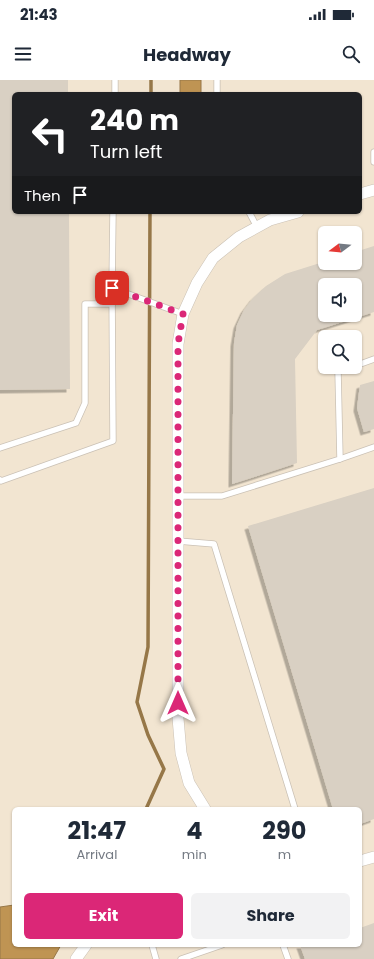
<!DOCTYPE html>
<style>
body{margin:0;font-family:Poppins,sans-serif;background:#f2f2f3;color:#1f2937;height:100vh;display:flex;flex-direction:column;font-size:15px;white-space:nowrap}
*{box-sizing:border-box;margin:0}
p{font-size:13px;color:#747a83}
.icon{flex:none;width:22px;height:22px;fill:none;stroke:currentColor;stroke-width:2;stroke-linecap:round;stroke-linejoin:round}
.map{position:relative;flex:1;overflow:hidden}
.details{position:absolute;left:12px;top:727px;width:350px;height:140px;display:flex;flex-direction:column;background:#fff;border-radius:6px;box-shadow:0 1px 3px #0004}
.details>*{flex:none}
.banner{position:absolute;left:12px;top:12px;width:350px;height:122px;border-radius:6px;box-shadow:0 1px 3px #0004;background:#202124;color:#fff;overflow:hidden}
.needle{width:26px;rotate:254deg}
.tools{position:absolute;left:318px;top:146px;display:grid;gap:8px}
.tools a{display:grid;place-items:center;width:44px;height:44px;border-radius:6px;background:#fff;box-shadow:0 1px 3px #0004;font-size:20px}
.pin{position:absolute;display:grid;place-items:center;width:34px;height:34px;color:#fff;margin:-17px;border-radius:8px;box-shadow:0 2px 6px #0006}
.me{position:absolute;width:44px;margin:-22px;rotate:0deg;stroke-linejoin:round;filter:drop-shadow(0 0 3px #0008)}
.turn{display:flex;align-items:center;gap:14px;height:84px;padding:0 12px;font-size:18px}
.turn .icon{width:52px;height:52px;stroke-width:2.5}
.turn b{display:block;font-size:28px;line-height:34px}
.then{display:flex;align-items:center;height:38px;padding:0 12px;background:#0003;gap:8px;font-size:15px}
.eta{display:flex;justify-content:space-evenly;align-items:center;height:68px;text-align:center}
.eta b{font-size:24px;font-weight:700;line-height:28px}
.button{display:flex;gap:8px;margin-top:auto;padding:8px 12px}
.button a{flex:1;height:46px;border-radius:6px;background:#db2777;color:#fff;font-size:16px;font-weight:700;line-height:46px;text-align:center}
.button a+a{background:#f2f2f3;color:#1f2937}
.status{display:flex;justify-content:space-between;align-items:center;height:28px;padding:0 20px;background:#fff;direction:ltr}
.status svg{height:11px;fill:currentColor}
header{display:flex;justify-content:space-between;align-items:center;height:52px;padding:0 12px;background:#fff;font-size:18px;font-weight:700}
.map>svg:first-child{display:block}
.built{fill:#f2e5d1;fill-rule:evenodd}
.water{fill:#bf9453;stroke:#967748}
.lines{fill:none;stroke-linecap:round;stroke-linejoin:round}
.stream{stroke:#967748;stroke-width:3.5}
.building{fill:#d9d0c3;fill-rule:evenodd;filter:url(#shadow)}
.service-casing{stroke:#cac1b5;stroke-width:7}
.minor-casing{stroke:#cac1b5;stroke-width:12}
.service{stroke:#fff;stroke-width:5.5}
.minor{stroke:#fff;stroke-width:11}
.route{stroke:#db2777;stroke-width:7;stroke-dasharray:0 12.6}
</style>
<div class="status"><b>21:43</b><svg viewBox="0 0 49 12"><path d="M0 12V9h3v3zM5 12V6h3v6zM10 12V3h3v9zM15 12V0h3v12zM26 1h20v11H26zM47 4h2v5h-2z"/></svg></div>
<header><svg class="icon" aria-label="menu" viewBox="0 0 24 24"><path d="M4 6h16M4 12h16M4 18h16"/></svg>Headway<svg class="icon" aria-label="search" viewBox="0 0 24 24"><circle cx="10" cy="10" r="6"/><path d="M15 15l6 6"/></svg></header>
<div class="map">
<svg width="374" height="879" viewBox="0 0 374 879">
<defs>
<filter id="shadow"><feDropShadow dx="-3.5" dy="3.5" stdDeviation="0" flood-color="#0004"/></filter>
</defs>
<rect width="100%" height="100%" fill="#f9f0e3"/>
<path class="built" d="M0 0H374V879H0ZM14 14H360V132H14ZM325 153H355V183H325ZM325 205H355V235H325ZM325 257H355V287H325ZM14 729H360V865H14Z"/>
<g class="water">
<rect x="180" y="0" width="21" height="14"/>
<polygon points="14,825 14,865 61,865 53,879 0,879 0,827"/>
</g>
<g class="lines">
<g class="stream">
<polyline points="151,14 151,0"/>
<polyline points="146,729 164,689 148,655 137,622 148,567 150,132"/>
</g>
</g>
<g class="building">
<polygon points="0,0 68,0 68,14 14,14 14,132 69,132 70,309 0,310"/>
<path d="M374 166V232L317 250 295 279 297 383 232 404 234 263 237 245 244 230 253 218 266 206 285 194 320 183H355V172ZM325 205H355V235H325Z"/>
<polygon points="374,301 374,349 364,352 357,328 360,305"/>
<polygon points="374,408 374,739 360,744 360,729 333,729 248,446"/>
<polygon points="374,843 374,879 305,879 300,865 360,865 360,848"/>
</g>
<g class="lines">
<g class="service-casing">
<g id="service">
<polyline points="217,0 217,14"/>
<polyline points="115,14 115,0"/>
<polyline points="374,72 374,82"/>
<polyline points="113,132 112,208 183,234"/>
<polyline points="249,132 257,147"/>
<polyline points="355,286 374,279"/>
<polyline points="0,368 76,343 85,323 85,224 112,224"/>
<polyline points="340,379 374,367"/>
<polyline points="0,400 1,401 113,361 112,208"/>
<polyline points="178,416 222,416 340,379 338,291 350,287"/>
<polyline points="178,461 214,464 295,729"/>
<polyline points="152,865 156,879"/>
<polyline points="283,865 288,879"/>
<polyline points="181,879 222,865"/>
</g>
</g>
<g class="minor-casing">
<g id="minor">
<polyline points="360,114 374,110"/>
<polyline points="205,729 189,703 181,673 178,638 178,264 183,234 197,203 213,178 239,157 270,140 298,132"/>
<polyline points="360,781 374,777"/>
<polyline points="76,879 86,865"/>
</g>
</g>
<use href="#service" class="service"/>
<use href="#minor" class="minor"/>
</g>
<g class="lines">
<polyline class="route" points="112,208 183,234 178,264 178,623"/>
</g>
</svg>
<div class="tools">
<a><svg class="needle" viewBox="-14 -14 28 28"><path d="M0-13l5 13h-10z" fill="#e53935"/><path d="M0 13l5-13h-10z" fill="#747a83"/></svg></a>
<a><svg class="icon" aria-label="sound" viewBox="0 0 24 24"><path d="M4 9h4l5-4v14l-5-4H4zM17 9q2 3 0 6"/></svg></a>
<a><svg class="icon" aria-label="search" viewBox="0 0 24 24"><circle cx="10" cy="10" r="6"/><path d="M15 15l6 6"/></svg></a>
</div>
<div class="pin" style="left:112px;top:208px;background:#d93025"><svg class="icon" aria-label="arrive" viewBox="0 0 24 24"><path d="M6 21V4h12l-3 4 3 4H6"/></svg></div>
<svg class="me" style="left:178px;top:623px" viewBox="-20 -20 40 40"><path d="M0-17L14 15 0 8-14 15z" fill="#db2777" stroke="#fff" stroke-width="4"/></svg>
<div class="banner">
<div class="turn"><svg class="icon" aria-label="left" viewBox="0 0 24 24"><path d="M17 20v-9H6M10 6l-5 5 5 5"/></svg><div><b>240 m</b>Turn left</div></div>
<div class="then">Then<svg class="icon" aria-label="arrive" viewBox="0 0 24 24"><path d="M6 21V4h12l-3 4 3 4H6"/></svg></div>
</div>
<section class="details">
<div class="eta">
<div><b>21:47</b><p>Arrival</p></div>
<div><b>4</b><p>min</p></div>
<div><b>290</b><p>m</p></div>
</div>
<div class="button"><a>Exit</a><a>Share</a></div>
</section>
</div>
